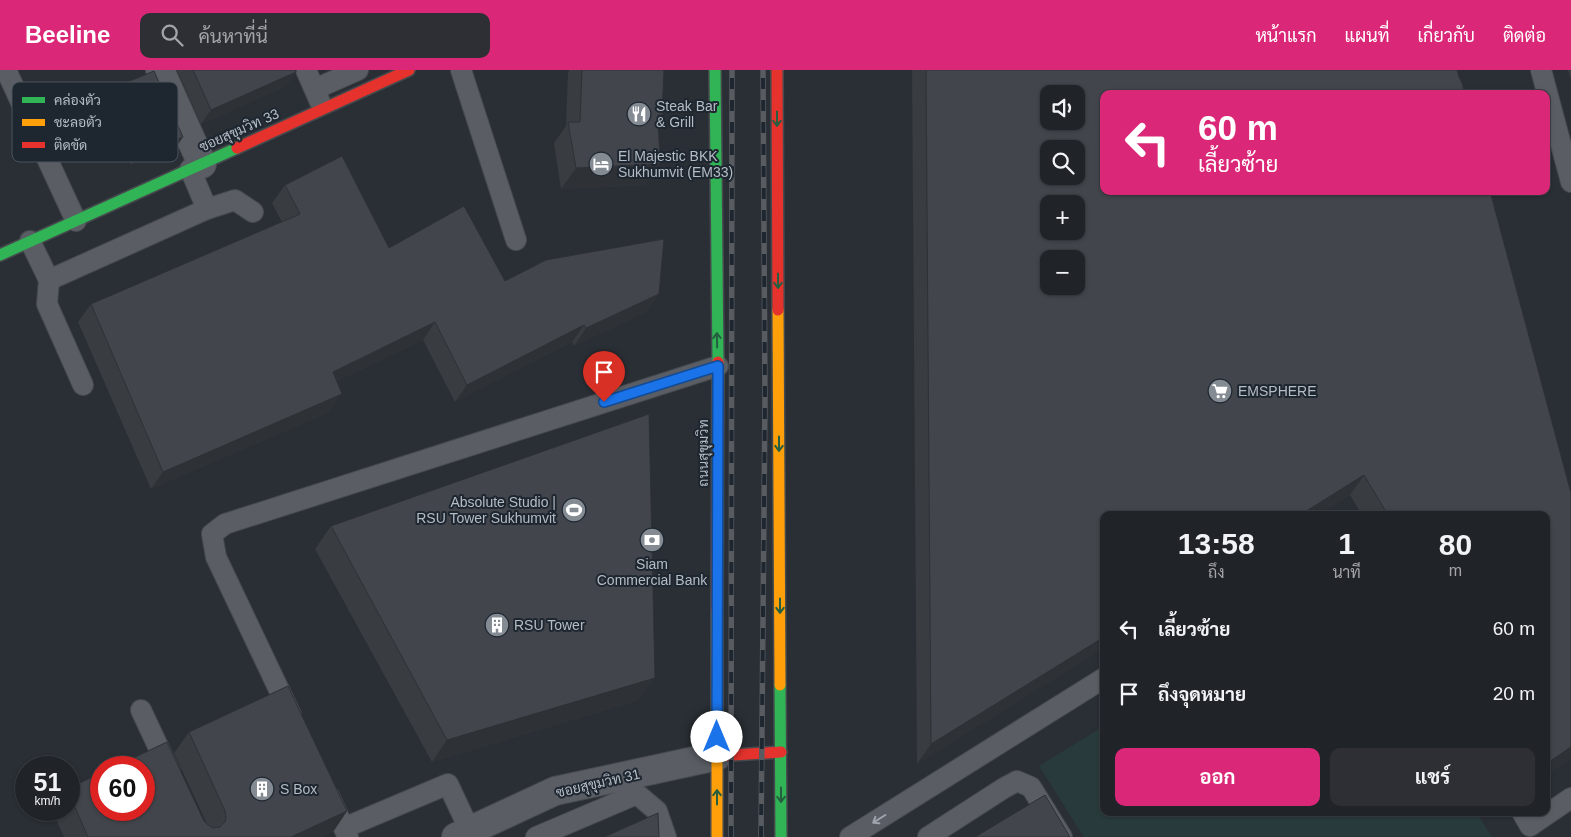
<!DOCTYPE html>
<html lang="th">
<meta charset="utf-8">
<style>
body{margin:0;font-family:Arial,Sarabun,sans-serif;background:#2d2f34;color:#f1f3f6;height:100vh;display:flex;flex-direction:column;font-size:19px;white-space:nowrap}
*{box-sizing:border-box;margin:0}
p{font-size:16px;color:#a2a4a8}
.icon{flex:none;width:28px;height:28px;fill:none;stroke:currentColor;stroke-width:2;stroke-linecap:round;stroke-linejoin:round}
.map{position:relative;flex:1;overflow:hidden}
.side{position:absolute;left:1100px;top:441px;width:450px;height:305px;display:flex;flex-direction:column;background:#202328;border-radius:10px;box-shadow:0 1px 4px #0004,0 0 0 1px #3d4045}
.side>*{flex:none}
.top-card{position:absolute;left:1100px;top:20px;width:450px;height:105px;border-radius:10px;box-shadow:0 1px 4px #0004,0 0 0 1px #3d4045;background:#db2777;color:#fff;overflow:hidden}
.buttons{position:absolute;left:1040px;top:15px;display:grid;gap:10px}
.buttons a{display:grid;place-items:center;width:45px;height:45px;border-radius:10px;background:#202328;box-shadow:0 1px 4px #0004,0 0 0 1px #3d4045;font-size:25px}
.speed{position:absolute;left:15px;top:686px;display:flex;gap:10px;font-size:25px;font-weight:700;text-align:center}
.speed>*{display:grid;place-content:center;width:65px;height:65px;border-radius:50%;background:#202328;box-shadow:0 1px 4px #0004,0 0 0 1px #3d4045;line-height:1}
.speed small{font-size:12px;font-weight:400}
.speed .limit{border:8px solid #d22;background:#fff;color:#111}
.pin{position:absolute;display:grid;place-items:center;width:42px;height:42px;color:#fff;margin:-51px -21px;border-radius:50% 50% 50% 0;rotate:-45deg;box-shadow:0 0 5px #0007}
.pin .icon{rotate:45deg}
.me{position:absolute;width:55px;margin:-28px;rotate:0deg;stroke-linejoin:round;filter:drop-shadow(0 0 4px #0008)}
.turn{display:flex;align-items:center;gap:18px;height:105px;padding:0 15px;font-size:22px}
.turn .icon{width:65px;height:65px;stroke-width:2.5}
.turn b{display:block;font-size:35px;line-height:42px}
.eta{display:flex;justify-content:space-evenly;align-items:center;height:85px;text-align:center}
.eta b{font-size:30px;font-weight:700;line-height:35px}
.cta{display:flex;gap:10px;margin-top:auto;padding:10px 15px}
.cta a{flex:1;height:58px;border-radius:10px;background:#db2777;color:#fff;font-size:20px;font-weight:700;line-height:58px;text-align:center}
.cta a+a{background:#2d2f34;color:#f1f3f6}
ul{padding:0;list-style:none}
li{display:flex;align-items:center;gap:15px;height:65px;padding:0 15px}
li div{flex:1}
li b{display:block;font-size:19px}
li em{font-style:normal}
header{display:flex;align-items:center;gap:30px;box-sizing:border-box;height:70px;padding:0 25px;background:#db2777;color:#fff}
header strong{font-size:24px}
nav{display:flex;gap:28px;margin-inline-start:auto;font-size:18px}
.search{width:350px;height:45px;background:#2d2f34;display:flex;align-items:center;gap:12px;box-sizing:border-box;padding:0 18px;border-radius:10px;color:#a2a4a8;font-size:19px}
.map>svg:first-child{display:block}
.green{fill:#283a3b}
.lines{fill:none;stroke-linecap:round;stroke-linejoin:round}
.lane-casing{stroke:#464a4e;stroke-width:22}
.street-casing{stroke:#464a4e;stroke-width:30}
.fast-casing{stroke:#464a4e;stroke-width:14}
.slow-casing{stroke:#464a4e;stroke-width:14}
.jam-casing{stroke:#464a4e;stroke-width:14}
.lane{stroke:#5a5e64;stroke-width:20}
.street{stroke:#5a5e64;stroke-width:28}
.fast{stroke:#30b455;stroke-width:11}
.slow{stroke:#ff9f0a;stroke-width:11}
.jam{stroke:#e5322d;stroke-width:11}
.rail-casing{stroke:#585c61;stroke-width:5.5}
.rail{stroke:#1e2630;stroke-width:4;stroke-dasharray:11;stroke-linecap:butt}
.wall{fill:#393c41;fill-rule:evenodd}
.shaded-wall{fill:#2e3135}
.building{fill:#42464c;stroke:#2e3135;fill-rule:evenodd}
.oneway{stroke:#255f3f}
.oneway2{stroke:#9ea4ae}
.route-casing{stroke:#114b97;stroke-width:12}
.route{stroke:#1a73e8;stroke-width:9}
.labels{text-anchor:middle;stroke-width:4;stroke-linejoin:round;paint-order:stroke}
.poi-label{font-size:14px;fill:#b4bcc6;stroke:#1e2630;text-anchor:start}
.street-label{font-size:14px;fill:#b4bcc6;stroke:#1e2630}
.key{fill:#1e2630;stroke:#4b535d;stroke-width:1}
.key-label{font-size:14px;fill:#b4bcc6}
</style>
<header>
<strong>Beeline</strong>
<div class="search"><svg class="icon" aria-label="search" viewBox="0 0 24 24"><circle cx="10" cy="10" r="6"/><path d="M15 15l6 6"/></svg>ค้นหาที่นี่</div>
<nav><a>หน้าแรก</a><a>แผนที่</a><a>เกี่ยวกับ</a><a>ติดต่อ</a></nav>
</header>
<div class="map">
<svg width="1571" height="767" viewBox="0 0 1571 767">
<rect width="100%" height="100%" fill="#2a2f35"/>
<polygon class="green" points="1104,656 1104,742 1477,743 1492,767 1084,767 1039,696"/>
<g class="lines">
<g class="lane-casing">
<g id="lane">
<polyline points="6,0 76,151"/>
<polyline points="306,0 320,32"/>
<polyline points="461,0 516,170"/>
<polyline points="1541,0 1571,112"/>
<polyline points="315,19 358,0"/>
<polyline points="207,139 235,130 253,142"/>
<polyline points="30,171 49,210 207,139 190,99"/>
<polyline points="49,210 47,234 83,315"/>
<polyline points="141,640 170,702"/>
<polyline points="291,645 216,487 212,464 225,454 718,296"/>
<polyline points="329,726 348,767"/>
<polyline points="1522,742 1530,756 1571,728"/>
<polyline points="344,758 448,714 470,761"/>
<polyline points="536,767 637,724 657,741 666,767"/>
<polyline points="850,767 1104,608"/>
<polyline points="928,767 1004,718 1017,711 1031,717 1062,767"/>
</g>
</g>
<g class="street-casing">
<g id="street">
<polyline points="160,0 202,94"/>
<polyline points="456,767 555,721 717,686"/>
</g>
</g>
<g class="fast-casing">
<g id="fast">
<polyline points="715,0 718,292"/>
<polyline points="0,185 237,78"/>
<polyline points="780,615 781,767"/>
</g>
</g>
<g class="slow-casing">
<g id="slow">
<polyline points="778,240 780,615"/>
<polyline points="717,767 717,540"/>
</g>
</g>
<g class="jam-casing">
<g id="jam">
<polyline points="777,0 778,240"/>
<polyline points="237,78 409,0"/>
<polyline points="717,540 718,292"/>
<polyline points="717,686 781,682"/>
</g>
</g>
<use href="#lane" class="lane"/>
<use href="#street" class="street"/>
<use href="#fast" class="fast"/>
<use href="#slow" class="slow"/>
<use href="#jam" class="jam"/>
<g class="rail-casing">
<g id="rail">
<polyline points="731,767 732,0"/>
<polyline points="761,767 765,329 763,0"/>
</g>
</g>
<use href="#rail" class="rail"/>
</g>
<g class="wall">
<polygon points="177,0 296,0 287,16 201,54"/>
<polygon points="570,0 664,0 658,50 645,115 561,119 554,73 566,56 568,2"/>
<path d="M912 0H1457L1459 7 1462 13 1465 24H1104V121H1490L1571 423V688L1546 705V445H1362L1350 425 1318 445H1104V578L917 694ZM1049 24H1076V51H1049ZM1049 79H1076V106H1049ZM1049 134H1076V161H1049ZM1049 189H1076V216H1049Z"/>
<polygon points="1568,0 1571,0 1571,10"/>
<polygon points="154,1 177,76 131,95 115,55 64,85 48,57 55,47"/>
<polygon points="285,115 389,178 505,211 659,224 646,242 574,276 572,272 455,332 423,270 337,311 330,342 151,419 78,252 91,234 282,152 272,133"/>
<polygon points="331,456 639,630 432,692 315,479"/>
<polygon points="189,662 347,741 333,762 322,767 64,767 52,740 69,740 69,718 204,751 208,756 174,683"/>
</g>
<g class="shaded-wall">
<polygon points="296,2 287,16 201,54 211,40"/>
<polygon points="122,45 115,55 64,85 71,75"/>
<polygon points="658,45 662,45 647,66"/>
<polygon points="183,67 177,76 131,95 138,85"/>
<polygon points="660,94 645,115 561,119 576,98"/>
<polygon points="659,224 646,242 574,276 586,258"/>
<polygon points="435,252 423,270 320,319 333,302"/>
<polygon points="584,255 572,272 455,332 467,315"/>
<polygon points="342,324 330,342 151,419 163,402"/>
<polygon points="1364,405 1350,425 1318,445 1300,445"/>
<polygon points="1104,567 1104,578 917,694 931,674"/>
<polygon points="655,608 639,630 432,692 447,670"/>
<polygon points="1571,677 1571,688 1546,705 1546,694"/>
<polygon points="347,741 333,762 322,767 291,767"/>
</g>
<g class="building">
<polygon points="193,0 296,0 296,2 211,40"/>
<polygon points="582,0 664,0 662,45 658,45 660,94 576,98 568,52 580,52"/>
<path d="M926 0H1457L1459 7 1462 13 1465 24H1104V121H1490L1571 423V677L1546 694V445H1388L1364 405 1300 445H1104V567L931 674ZM1049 24H1076V51H1049ZM1049 79H1076V106H1049ZM1049 134H1076V161H1049ZM1049 189H1076V216H1049Z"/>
<polygon points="154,1 183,67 138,85 122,45 71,75 55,47 84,30"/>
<polygon points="342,86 389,178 464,136 505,211 546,190 664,169 659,224 586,258 584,255 467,315 435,252 333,302 342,324 163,402 91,234 300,144 285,115"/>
<polygon points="649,344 655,608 447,670 331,456"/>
<polygon points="288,616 347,741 291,767 88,767 69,724 69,718 101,703 101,740 144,740 144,698 112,698 167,672 204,751 208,755 213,758 220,757 225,752 226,748 225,741 189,662"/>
<polygon points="1045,725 1070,767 975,767"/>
<polygon points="658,743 659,767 604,767"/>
</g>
<defs><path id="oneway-shaft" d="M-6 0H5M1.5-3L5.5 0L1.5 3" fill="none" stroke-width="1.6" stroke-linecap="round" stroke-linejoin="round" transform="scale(1.25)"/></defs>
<g class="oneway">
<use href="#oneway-shaft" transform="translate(777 49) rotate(90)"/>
<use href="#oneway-shaft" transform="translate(778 211) rotate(90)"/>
<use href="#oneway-shaft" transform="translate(717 270) rotate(-91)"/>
<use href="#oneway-shaft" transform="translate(779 374) rotate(90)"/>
<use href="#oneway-shaft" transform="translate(780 536) rotate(90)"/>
<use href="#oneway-shaft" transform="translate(781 725) rotate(90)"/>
<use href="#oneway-shaft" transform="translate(717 727) rotate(-90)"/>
</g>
<use class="oneway2" href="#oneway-shaft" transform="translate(879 749) rotate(148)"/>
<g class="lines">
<g class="route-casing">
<polyline id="route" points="604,332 718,296 717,667"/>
</g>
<use href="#route" class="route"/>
</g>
<defs>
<g id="restaurant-disc" transform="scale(1.25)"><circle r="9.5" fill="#848b93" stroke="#1e2630"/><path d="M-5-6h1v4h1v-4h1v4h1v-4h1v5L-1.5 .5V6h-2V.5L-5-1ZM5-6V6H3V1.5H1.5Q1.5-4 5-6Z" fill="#fff"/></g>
<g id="hotel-disc" transform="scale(1.25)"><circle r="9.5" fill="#848b93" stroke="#1e2630"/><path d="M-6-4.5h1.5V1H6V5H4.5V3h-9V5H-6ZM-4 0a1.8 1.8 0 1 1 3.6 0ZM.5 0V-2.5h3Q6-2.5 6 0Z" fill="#fff"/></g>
<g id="supermarket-disc" transform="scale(1.25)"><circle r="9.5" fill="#848b93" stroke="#1e2630"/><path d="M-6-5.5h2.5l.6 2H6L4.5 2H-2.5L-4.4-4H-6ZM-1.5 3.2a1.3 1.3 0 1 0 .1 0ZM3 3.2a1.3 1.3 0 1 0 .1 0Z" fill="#fff"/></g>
<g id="stadium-disc" transform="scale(1.25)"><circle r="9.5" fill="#848b93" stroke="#1e2630"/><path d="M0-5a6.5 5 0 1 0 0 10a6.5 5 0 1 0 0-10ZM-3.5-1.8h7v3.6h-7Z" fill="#fff"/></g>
<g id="bank-disc" transform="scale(1.25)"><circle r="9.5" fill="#848b93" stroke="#1e2630"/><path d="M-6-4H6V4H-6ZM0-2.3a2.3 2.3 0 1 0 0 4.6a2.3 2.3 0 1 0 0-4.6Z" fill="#fff"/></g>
<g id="building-disc" transform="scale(1.25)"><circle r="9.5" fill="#848b93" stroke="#1e2630"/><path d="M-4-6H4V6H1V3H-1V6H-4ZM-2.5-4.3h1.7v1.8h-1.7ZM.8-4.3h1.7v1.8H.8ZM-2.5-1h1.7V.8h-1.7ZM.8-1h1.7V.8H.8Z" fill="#fff"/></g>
</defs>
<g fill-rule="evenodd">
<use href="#restaurant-disc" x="639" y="44"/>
<use href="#hotel-disc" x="601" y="94"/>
<use href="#supermarket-disc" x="1220" y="321"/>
<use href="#stadium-disc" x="574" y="440"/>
<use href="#bank-disc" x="652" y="470"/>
<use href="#building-disc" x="497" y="555"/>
<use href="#building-disc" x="262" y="719"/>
</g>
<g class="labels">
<g class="poi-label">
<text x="656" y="41">Steak Bar<tspan x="656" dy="16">&amp; Grill</tspan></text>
<text x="618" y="91">El Majestic BKK<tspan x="618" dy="16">Sukhumvit (EM33)</tspan></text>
<text x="1238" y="326">EMSPHERE</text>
<text x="556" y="437" text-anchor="end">Absolute Studio |<tspan x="556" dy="16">RSU Tower Sukhumvit</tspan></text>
<text x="652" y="499" text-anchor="middle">Siam<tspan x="652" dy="16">Commercial Bank</tspan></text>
<text x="514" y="560">RSU Tower</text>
<text x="280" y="724">S Box</text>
</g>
<g class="street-label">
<text transform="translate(239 60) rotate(-24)" y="5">ซอยสุขุมวิท 33</text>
<text transform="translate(703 383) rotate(-90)" y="5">ถนนสุขุมวิท</text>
<text transform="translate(598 713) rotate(-13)" y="5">ซอยสุขุมวิท 31</text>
</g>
</g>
<rect x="12" y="12" width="166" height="80" rx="8" class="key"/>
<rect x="22" y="27" width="23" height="6" fill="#30b455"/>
<rect x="22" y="49" width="23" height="7" fill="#ff9f0a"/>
<rect x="22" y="72" width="23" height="6" fill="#e5322d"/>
<g class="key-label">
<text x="54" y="35">คล่องตัว</text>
<text x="54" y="57">ชะลอตัว</text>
<text x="54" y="80">ติดขัด</text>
</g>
</svg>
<div class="buttons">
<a><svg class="icon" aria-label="sound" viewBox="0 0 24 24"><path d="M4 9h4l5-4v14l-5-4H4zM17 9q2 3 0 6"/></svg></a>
<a><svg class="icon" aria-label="search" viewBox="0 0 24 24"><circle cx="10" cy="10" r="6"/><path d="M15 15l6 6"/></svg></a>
<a>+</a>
<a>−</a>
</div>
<div class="speed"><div>51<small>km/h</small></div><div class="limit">60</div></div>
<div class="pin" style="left:604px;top:332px;background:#d93025"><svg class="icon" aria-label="arrive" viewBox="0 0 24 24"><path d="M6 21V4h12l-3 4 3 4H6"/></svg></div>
<svg class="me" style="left:717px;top:667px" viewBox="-20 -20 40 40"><circle r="19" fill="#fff"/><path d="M0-13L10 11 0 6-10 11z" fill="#1a73e8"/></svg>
<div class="top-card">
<div class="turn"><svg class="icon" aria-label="left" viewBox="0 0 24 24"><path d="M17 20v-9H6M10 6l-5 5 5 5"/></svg><div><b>60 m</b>เลี้ยวซ้าย</div></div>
</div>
<section class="side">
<div class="eta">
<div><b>13:58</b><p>ถึง</p></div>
<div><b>1</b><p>นาที</p></div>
<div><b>80</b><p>m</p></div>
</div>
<ul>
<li><svg class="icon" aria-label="left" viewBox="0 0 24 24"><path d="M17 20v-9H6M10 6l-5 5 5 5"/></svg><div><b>เลี้ยวซ้าย</b></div><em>60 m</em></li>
<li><svg class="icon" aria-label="arrive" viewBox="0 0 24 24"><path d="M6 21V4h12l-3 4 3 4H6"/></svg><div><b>ถึงจุดหมาย</b></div><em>20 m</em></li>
</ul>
<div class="cta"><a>ออก</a><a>แชร์</a></div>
</section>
</div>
